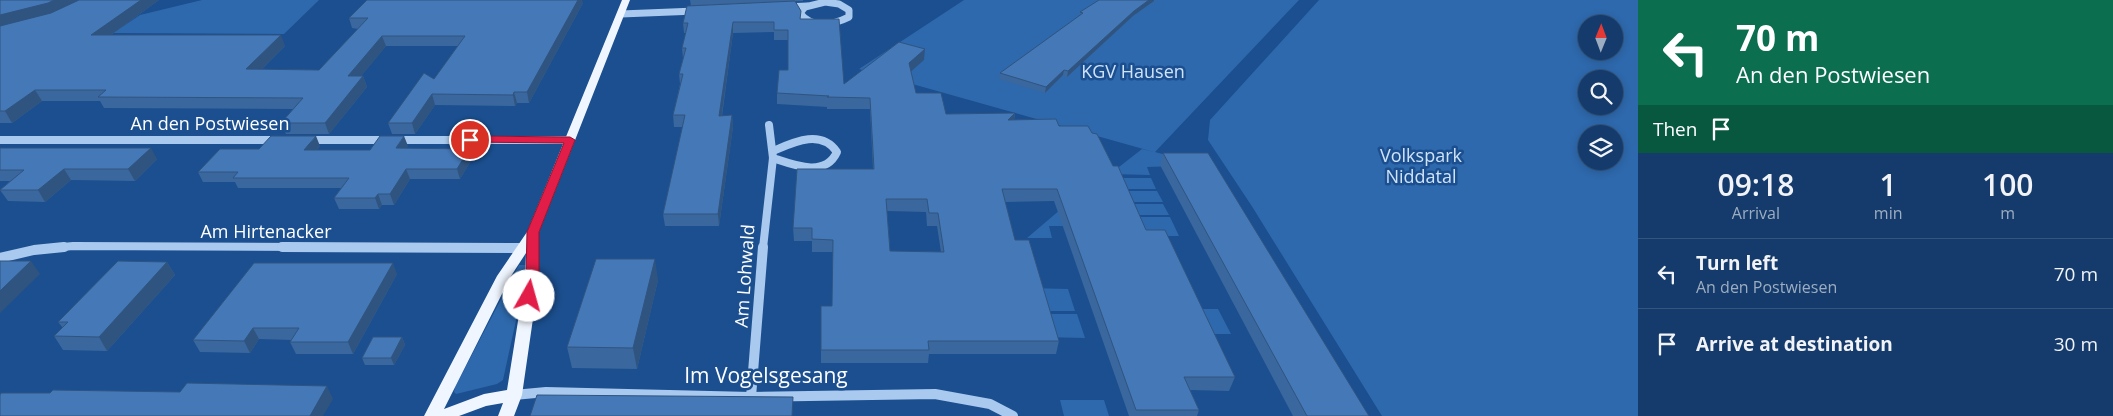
<!DOCTYPE html>
<style>
body{margin:0;font-family:"Open Sans",sans-serif;background:#214673;color:#f1f3f6;height:100vh;display:flex;flex-direction:column;font-size:19px;white-space:nowrap}
*{box-sizing:border-box;margin:0}
p{font-size:16px;color:#9dadc1}
.icon{flex:none;width:28px;height:28px;fill:none;stroke:currentColor;stroke-width:2;stroke-linecap:round;stroke-linejoin:round}
.map{position:relative;flex:1;overflow:hidden}
.panel{display:flex;flex-direction:column;background:#143b6b;width:475px}
.panel>*{flex:none}
.guide{background:#0b6e4f;color:#fff;overflow:hidden}
.needle{width:32px;rotate:1deg}
.controls{position:absolute;left:1578px;top:15px;display:grid;gap:10px}
.controls a{display:grid;place-items:center;width:45px;height:45px;border-radius:50%;background:#143b6b;box-shadow:0 2px 8px #0003,0 0 0 1px #33557e;font-size:25px}
.pin{position:absolute;display:grid;place-items:center;width:42px;height:42px;color:#fff;margin:-21px;border:2px solid #fff;border-radius:50%;box-shadow:0 1px 5px #0007}
.me{position:absolute;width:55px;margin:-28px;rotate:7deg;stroke-linejoin:round;filter:drop-shadow(0 0 4px #0008)}
.turn{display:flex;align-items:center;gap:18px;height:105px;padding:0 15px;font-size:22px}
.turn .icon{width:65px;height:65px;stroke-width:2.5}
.turn b{display:block;font-size:35px;line-height:42px}
.then{display:flex;align-items:center;height:48px;padding:0 15px;background:#0003;gap:10px;font-size:19px}
.eta{display:flex;justify-content:space-evenly;align-items:center;height:85px;text-align:center}
.eta b{font-size:30px;font-weight:600;line-height:35px}
ul{padding:0;list-style:none}
li{display:flex;align-items:center;gap:15px;height:70px;padding:0 15px;border-top:1px solid #33557e}
li div{flex:1}
li b{display:block;font-size:19px}
li em{font-style:normal}
main{display:flex;flex:1;min-height:0}
.map>svg:first-child{display:block}
.green{fill:#2e69ad;fill-rule:evenodd}
.lines{fill:none;stroke-linecap:round;stroke-linejoin:round}
.minor-far2{stroke:#a9c9ee;stroke-width:7}
.minor-far1{stroke:#a9c9ee;stroke-width:8}
.minor{stroke:#a9c9ee;stroke-width:10}
.major{fill:#f0f6ff;fill-rule:evenodd}
.wall{fill:#3a679d;fill-rule:evenodd}
.shaded-wall{fill:#305480}
.building{fill:#4478b7;stroke:#305480;fill-rule:evenodd}
.route{fill:#e11d48;stroke:#92132f}
.labels{text-anchor:middle;stroke-width:5;stroke-linejoin:round;paint-order:stroke}
.park-label{font-size:18px;fill:#cfe3fa;stroke:#1b4f8f}
.street-label{font-size:18px;fill:#fff;stroke:#1b4f8f}
.near-street-label{font-size:21px;fill:#fff;stroke:#1b4f8f}
</style>
<main>
<div class="map">
<svg width="1638" height="416" viewBox="0 0 1638 416">
<rect width="100%" height="100%" fill="#1b4f8f"/>
<g class="green">
<polygon points="202,0 319,0 284,34 113,33 140,15"/>
<polygon points="964,0 1299,0 1155,152 1204,165 1147,167 1150,175 1110,174 1142,149 1154,152 859,69"/>
<path d="M1319 0H1638V416H1382L1253 208 1208 140 1210 120ZM1586 24H1614V51H1586ZM1586 79H1614V106H1586ZM1586 134H1614V161H1586Z"/>
<polygon points="1107,178 1151,178 1156,189 1112,189"/>
<polygon points="1113,191 1157,191 1163,202 1118,202"/>
<polygon points="1074,198 1105,226 1049,226 1052,238 1027,238"/>
<polygon points="1118,204 1163,204 1169,215 1123,215"/>
<polygon points="1124,217 1170,217 1179,236 1132,236"/>
<polygon points="519,265 528,265 503,380 497,384 456,394 454,392 455,387"/>
<polygon points="1029,288 1068,289 1075,311 1035,311"/>
<polygon points="1182,309 1218,309 1231,334 1194,334"/>
<polygon points="1037,314 1077,314 1085,338 1043,337"/>
<polygon points="1060,400 1104,400 1109,416 1064,416"/>
</g>
<g class="lines">
<g class="minor-far2">
<path d="M825 2 839 4 849 10V17C833 25 812 29 800 13L805 7Z"/>
<polyline points="786,7 807,6"/>
<polyline points="621,14 696,11"/>
</g>
<g class="minor-far1">
<polyline points="0,140 277,140"/>
<polyline points="305,140 570,140"/>
<path d="M773 151C794 142 821 129 837 152 825 178 794 165 773 158"/>
<polyline points="52,248 73,246 526,248"/>
<polyline points="763,248 773,158 769,125"/>
</g>
<g class="minor">
<polyline points="282,247 526,248"/>
<polyline points="0,258 34,250 64,247"/>
<polyline points="514,395 546,392 751,397 935,394 990,404 1013,416"/>
<polyline points="751,397 763,247"/>
</g>
<path class="major" d="M622 0H630L539 232V277L522 395 514 416H498L503 403 486 406 459 416H424L497 276 527 232ZM526 253 525 277 507 390 484 394 444 409 511 276Z"/>
</g>
<g class="wall">
<polygon points="0,0 159,0 111,35 285,46 262,69 319,70 358,29 352,28 349,18 583,3 529,103 517,103 515,106 435,105 415,134 392,134 388,123 434,79 458,46 386,46 361,76 363,76 367,87 329,134 286,134 281,123 293,109 104,108 100,101 42,101 12,123 0,123"/>
<polygon points="690,0 803,0 803,1 691,6"/>
<polygon points="1154,1 1133,16 1067,77 1063,75 1045,93 999,79 1000,73 1080,15 1080,12"/>
<path d="M801 19 844 84 924 60 911 71 916 93 946 114 1015 113 1014 120 1059 126 1092 133 1113 166 1146 230 1235 377 1229 391 1190 390 1199 410 1197 416H1129L1054 201 1005 202 1015 240 1059 341 1056 354H929L928 363H821V306H832L833 252H812V241H794L793 228 873 169 870 109H827V107L777 104V93L788 70V40H774V32L733 33 722 116 732 115 733 127 719 226H665L663 214 683 127H674L673 115 680 84 679 74 683 59 682 48 686 33H684L683 23ZM887 211 926 212 927 226H937L941 252 890 251Z"/>
<polygon points="320,146 317,150 370,150 408,146 406,148 472,159 460,179 410,179 394,205 382,205 379,209 339,209 334,198 341,188 238,188 235,182 203,182 198,172 259,149"/>
<polygon points="0,148 157,159 135,181 71,180 45,202 8,201 0,190 10,181 0,181"/>
<polygon points="1163,153 1369,416 1293,416 1160,165"/>
<polygon points="167,262 175,275 107,351 63,350 54,336 63,328 58,322"/>
<polygon points="397,274 353,354 296,354 290,342 292,340 259,339 250,353 200,352 193,340"/>
<polygon points="658,280 637,369 572,368 567,347"/>
<polygon points="402,337 405,345 394,365 365,365 362,358"/>
</g>
<g class="shaded-wall">
<polygon points="54,0 81,0 53,13 0,27 0,15"/>
<polygon points="141,0 159,0 97,45 91,35"/>
<polygon points="578,0 582,0 583,3 529,103 527,92"/>
<polygon points="1149,0 1154,0 1154,1 1133,16 1067,77 1068,71 1134,11"/>
<polygon points="733,22 733,33 720,127 719,116"/>
<polygon points="281,35 285,46 251,80 246,69"/>
<polygon points="382,36 386,46 352,87 348,76"/>
<polygon points="925,49 924,60 908,74 909,63"/>
<polygon points="1064,70 1063,75 1045,93 1046,87"/>
<polygon points="363,76 367,87 329,134 325,123"/>
<polygon points="35,90 42,101 12,123 5,111"/>
<polygon points="514,92 517,103 515,106 513,95"/>
<polygon points="432,94 435,105 415,134 412,123"/>
<polygon points="1015,113 1013,125 1008,120"/>
<polygon points="732,115 733,127 719,226 718,214"/>
<polygon points="316,136 320,146 308,160 304,150"/>
<polygon points="404,136 408,146 399,158 396,148"/>
<polygon points="151,148 157,159 135,181 128,169"/>
<polygon points="469,149 472,159 460,179 457,169"/>
<polygon points="64,169 71,180 45,202 38,190"/>
<polygon points="406,169 410,179 394,205 390,194"/>
<polygon points="378,194 382,205 379,209 375,198"/>
<polygon points="655,259 658,280 637,369 633,348"/>
<polygon points="31,261 40,274 0,313 0,291"/>
<polygon points="167,262 175,275 107,351 99,337"/>
<polygon points="393,263 397,274 353,354 348,342"/>
<polygon points="253,328 259,339 250,353 244,341"/>
<polygon points="402,337 405,345 394,365 391,358"/>
<polygon points="327,386 333,399 323,416 310,416"/>
</g>
<g class="building">
<polygon points="0,0 54,0 48,3 0,15"/>
<polygon points="79,0 141,0 91,35 281,35 246,69 319,70 368,18 349,18 367,0 578,0 527,92 514,92 513,95 432,94 412,123 388,123 424,73 434,79 465,36 382,36 348,76 363,76 325,123 281,123 303,98 98,97 106,90 35,90 5,111 0,111 0,26 51,13"/>
<polygon points="1099,0 1149,0 1134,11 1068,71 1064,70 1046,87 1000,73 1083,13 1080,12"/>
<path d="M795 1 801 11 800 19H839L844 84 899 42 925 49 909 63 916 93H941L946 114 1015 113 1008 120 1056 119 1059 126H1088L1092 133 1097 134 1113 166H1118L1146 230H1165L1235 377H1184L1199 410H1136L1057 189H1002L1015 240H1029L1059 341H928L929 350H821V306H832L833 240 812 239V228H793L797 169H874L870 98 827 97 829 96 777 93 779 70H788V30H774V22H733L719 116 732 115 718 214H663L685 115H673L683 74H679L686 48H682L688 23H683L687 6ZM886 199H927L929 213H938L944 252 890 251Z"/>
<polygon points="271,136 316,136 304,150 370,150 380,136 404,136 396,148 469,149 457,169 406,169 390,194 378,194 375,198 334,198 349,178 233,178 238,172 198,172 220,149 259,149"/>
<polygon points="0,148 151,148 128,169 64,169 38,190 0,190 24,170 0,170"/>
<polygon points="1163,153 1208,153 1369,416 1307,416"/>
<polygon points="596,259 655,259 633,348 567,347"/>
<polygon points="0,261 31,261 0,291"/>
<polygon points="118,261 167,262 99,337 54,336 68,322 58,322"/>
<polygon points="254,263 393,263 348,342 290,342 299,328 253,328 244,341 193,340"/>
<polygon points="373,337 402,337 391,358 362,358"/>
<polygon points="187,383 327,386 310,416 0,416 0,395 1,393 50,393 53,390 180,392"/>
<polygon points="537,395 793,397 792,416 530,416"/>
</g>
<polygon class="route" points="470,136 570,137 575,140 539,232 539,276 534,299 525,299 523,296 526,276 527,232 564,143 466,142 466,137"/>
<g class="labels">
<g class="park-label">
<text x="1133" y="78">KGV Hausen</text>
<text x="1421" y="162">Volkspark<tspan x="1421" dy="21">Niddatal</tspan></text>
</g>
<g class="street-label">
<text x="210" y="130">An den Postwiesen</text>
<text x="266" y="238">Am Hirtenacker</text>
<text transform="translate(745 276) rotate(-86)" y="6">Am Lohwald</text>
</g>
<g class="near-street-label">
<text x="766" y="383">Im Vogelsgesang</text>
</g>
</g>
</svg>
<div class="controls">
<a><svg class="needle" viewBox="-14 -14 28 28"><path d="M0-13l5 13h-10z" fill="#e53935"/><path d="M0 13l5-13h-10z" fill="#9dadc1"/></svg></a>
<a><svg class="icon" aria-label="search" viewBox="0 0 24 24"><circle cx="10" cy="10" r="6"/><path d="M15 15l6 6"/></svg></a>
<a><svg class="icon" aria-label="layers" viewBox="0 0 24 24"><path d="M12 4l9 5-9 5-9-5zM3 14l9 5 9-5"/></svg></a>
</div>
<div class="pin" style="left:470px;top:140px;background:#d93025"><svg class="icon" aria-label="arrive" viewBox="0 0 24 24"><path d="M6 21V4h12l-3 4 3 4H6"/></svg></div>
<svg class="me" style="left:529px;top:296px" viewBox="-20 -20 40 40"><circle r="19" fill="#fff"/><path d="M0-13L10 11 0 6-10 11z" fill="#e11d48"/></svg>
</div>
<section class="panel">
<div class="guide">
<div class="turn"><svg class="icon" aria-label="left" viewBox="0 0 24 24"><path d="M17 20v-9H6M10 6l-5 5 5 5"/></svg><div><b>70 m</b>An den Postwiesen</div></div>
<div class="then">Then<svg class="icon" aria-label="arrive" viewBox="0 0 24 24"><path d="M6 21V4h12l-3 4 3 4H6"/></svg></div>
</div>
<div class="eta">
<div><b>09:18</b><p>Arrival</p></div>
<div><b>1</b><p>min</p></div>
<div><b>100</b><p>m</p></div>
</div>
<ul>
<li><svg class="icon" aria-label="left" viewBox="0 0 24 24"><path d="M17 20v-9H6M10 6l-5 5 5 5"/></svg><div><b>Turn left</b><p>An den Postwiesen</p></div><em>70 m</em></li>
<li><svg class="icon" aria-label="arrive" viewBox="0 0 24 24"><path d="M6 21V4h12l-3 4 3 4H6"/></svg><div><b>Arrive at destination</b></div><em>30 m</em></li>
</ul>
</section>
</main>
